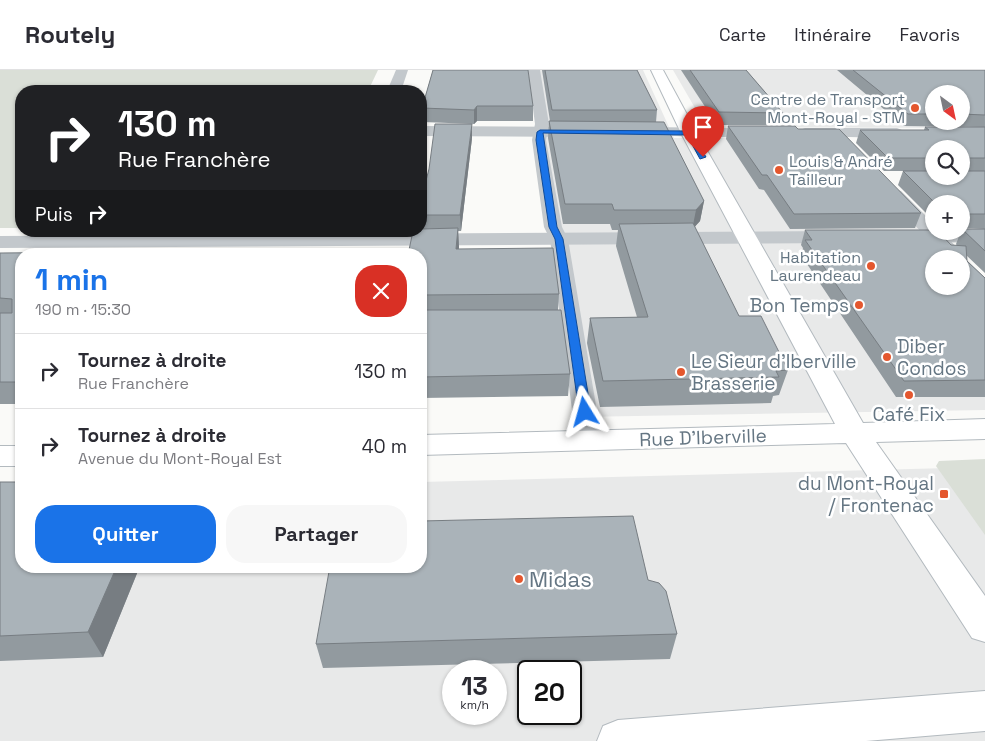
<!DOCTYPE html>
<html lang="fr">
<meta charset="utf-8">
<style>
body{margin:0;font-family:"Space Grotesk",sans-serif;background:#f7f7f7;color:#2b2b33;height:100vh;display:flex;flex-direction:column;font-size:19px;white-space:nowrap}
*{box-sizing:border-box;margin:0}
p{font-size:16px;color:#7c7c81}
.icon{flex:none;width:28px;height:28px;fill:none;stroke:currentColor;stroke-width:2;stroke-linecap:round;stroke-linejoin:round}
.map{position:relative;flex:1;overflow:hidden}
.panel{position:absolute;left:15px;top:178px;width:412px;height:325px;display:flex;flex-direction:column;background:#fff;border-radius:20px;box-shadow:0 1px 4px #0004}
.panel>*{flex:none}
.top-card{position:absolute;left:15px;top:15px;width:412px;height:152px;border-radius:20px;box-shadow:0 1px 4px #0004;background:#202124;color:#fff;overflow:hidden}
.needle{width:32px;rotate:147deg}
.tools{position:absolute;left:925px;top:15px;display:grid;gap:10px}
.tools a{display:grid;place-items:center;width:45px;height:45px;border-radius:50%;background:#fff;box-shadow:0 1px 4px #0004;font-size:25px}
.speed{position:absolute;left:442px;top:590px;display:flex;gap:10px;font-size:25px;font-weight:700;text-align:center}
.speed>*{display:grid;place-content:center;width:65px;height:65px;border-radius:50%;background:#fff;box-shadow:0 1px 4px #0004;line-height:1}
.speed small{font-size:12px;font-weight:400}
.speed .limit{border:2px solid #111;border-radius:8px;background:#fff;color:#111}
.pin{position:absolute;display:grid;place-items:center;width:42px;height:42px;color:#fff;margin:-51px -21px;border-radius:50% 50% 50% 0;rotate:-45deg;box-shadow:0 0 5px #0007}
.pin .icon{rotate:45deg}
.me{position:absolute;width:55px;margin:-28px;rotate:352deg;stroke-linejoin:round;filter:drop-shadow(0 0 4px #0008)}
.turn{display:flex;align-items:center;gap:18px;height:105px;padding:0 20px;font-size:22px}
.turn .icon{width:65px;height:65px;stroke-width:2.5}
.turn b{display:block;font-size:35px;line-height:42px}
.then{display:flex;align-items:center;height:48px;padding:0 20px;background:#0003;gap:10px;font-size:19px}
.round{display:grid;place-items:center;flex:none;width:52px;height:52px;border-radius:20px;background:#f7f7f7}
.summary{display:flex;align-items:center;justify-content:space-between;height:85px;padding:0 20px}
h1{font-size:30px;font-weight:700;line-height:38px;color:#1a73e8}
.action{display:flex;gap:10px;margin-top:auto;padding:10px 20px}
.action a{flex:1;height:58px;border-radius:20px;background:#1a73e8;color:#fff;font-size:20px;font-weight:700;line-height:58px;text-align:center}
.action a+a{background:#f7f7f7;color:#2b2b33}
ul{padding:0;list-style:none}
li{display:flex;align-items:center;gap:15px;height:75px;padding:0 20px;border-top:1px solid #e1e1e2}
li div{flex:1}
li b{display:block;font-size:19px}
li em{font-style:normal}
header{display:flex;align-items:center;gap:30px;box-sizing:border-box;height:70px;padding:0 25px;background:#fff;border-bottom:1px solid #e1e1e2}
header strong{font-size:24px}
nav{display:flex;gap:28px;margin-inline-start:auto;font-size:18px}
.map>svg:first-child{display:block}
.built{fill:#e8e9e9;fill-rule:evenodd}
.green{fill:#dadfd7}
.lines{fill:none;stroke-linecap:round;stroke-linejoin:round}
.secondary-casing{stroke:#b3babf;stroke-width:2}
.lane{fill:#c3c8cc;fill-rule:evenodd}
.street{fill:#c3c8cc;fill-rule:evenodd}
.secondary{fill:#fff;fill-rule:evenodd}
.wall{fill:#929a9f;fill-rule:evenodd}
.shaded-wall{fill:#777d82}
.building{fill:#aab3b9;stroke:#777d82;fill-rule:evenodd}
.route{fill:#1a73e8;stroke:#114b97}
.poi-dot{fill:#e4572e;stroke:#fff;stroke-width:2}
.labels{text-anchor:middle;stroke-width:5;stroke-linejoin:round;paint-order:stroke}
.far-poi-label{font-size:16px;fill:#657683;stroke:#fff;text-anchor:end}
.poi-label{font-size:19px;fill:#657683;stroke:#fff;text-anchor:end}
.street-label{font-size:19px;fill:#657683;stroke:#fff}
.near-poi-label{font-size:22px;fill:#657683;stroke:#fff;text-anchor:start}
</style>
<header>
<strong>Routely</strong>
<nav><a>Carte</a><a>Itinéraire</a><a>Favoris</a></nav>
</header>
<div class="map">
<svg width="985" height="671" viewBox="0 0 985 671">
<rect width="100%" height="100%" fill="#fafaf8"/>
<g class="built">
<path d="M529 0H643L674 68H844L934 161 985 210V340L579 347ZM934 189H961V216H934Z"/>
<path d="M673 0H985V58L706 57ZM934 24H961V51H934Z"/>
<path d="M985 397V671H0V422L21 496H421V412ZM454 601H496V644H454ZM529 601H571V644H529Z"/>
</g>
<g class="green">
<polygon points="0,0 378,0 368,21 21,21 21,158 0,158"/>
<polygon points="985,389 985,465 936,396 939,391"/>
</g>
<g class="lines">
<g class="secondary-casing">
<g id="secondary">
<polygon points="651,0 663,0 697,63 863,353 985,349 985,369 876,372 985,526 985,572 972,568 846,373 421,385 421,365 835,354 681,63"/>
<rect x="0" y="376" width="21" height="20"/>
<polygon points="985,621 985,661 866,671 597,671 603,656 618,650"/>
</g>
</g>
<g class="lane">
<polygon points="528,0 540,0 549,54 546,70 562,157 568,169 602,371 598,377 589,380 580,377 576,371 550,169 544,157 532,70 535,54"/>
<polygon points="895,119 901,121 934,154 934,161 941,161 964,185 967,189 964,193 961,194 961,189 946,189 889,127 887,124 889,121"/>
</g>
<g class="street">
<polygon points="396,0 408,0 401,21 387,21"/>
<polygon points="421,56 585,57 590,59 593,62 590,65 585,67 421,66"/>
<polygon points="633,57 765,58 770,60 773,63 770,66 765,68 628,65 625,62 628,59"/>
<polygon points="805,58 897,58 902,60 905,63 902,66 897,68 800,66 797,63 800,60"/>
<polygon points="961,160 985,160 985,172 906,173 899,171 896,167 899,163 906,161"/>
<polygon points="841,161 848,163 851,167 848,171 841,173 0,178 0,166"/>
</g>
<use href="#secondary" class="secondary"/>
</g>
<g class="wall">
<polygon points="433,0 533,36 533,51 477,51 474,54 423,52 422,38"/>
<polygon points="542,0 637,0 657,40 656,52 704,131 700,151 694,157 739,246 788,300 779,325 773,326 771,333 600,337 587,273 590,248 637,247 616,176 618,160 612,160 610,154 563,154 548,68 549,51 550,51"/>
<polygon points="681,0 746,0 783,43 780,55 717,55"/>
<path d="M837 0H985V57L904 56ZM934 24H961V51H934Z"/>
<polygon points="728,56 798,59 921,143 915,158 790,159 764,120 759,119 726,69"/>
<polygon points="925,57 985,57 985,159 961,158 961,134 934,134 934,151 898,115 903,101 961,101 961,79 934,79 934,101 884,101 856,73 860,60 924,60"/>
<polygon points="472,68 461,161 458,161 459,179 559,224 558,240 570,304 568,326 421,328 421,184 21,184 21,334 0,334 0,183 409,180 421,161 421,130"/>
<polygon points="962,159 985,159 985,203 966,185 967,191 985,208 985,327 896,327 801,185 803,178 801,175 805,160 957,176 956,174"/>
<polygon points="0,412 140,496 103,587 0,591"/>
<polygon points="648,510 677,564 670,589 323,598 316,574"/>
</g>
<g class="shaded-wall">
<polygon points="477,36 477,51 474,54 474,40"/>
<polygon points="472,54 472,68 461,161 460,145"/>
<polygon points="704,131 700,151 692,160 696,140"/>
<polygon points="458,158 459,177 456,198 456,179"/>
<polygon points="117,496 140,496 103,587 88,562"/>
</g>
<g class="building">
<polygon points="433,0 528,0 533,36 477,36 474,40 422,38"/>
<polygon points="545,0 637,0 657,40 552,40"/>
<polygon points="690,0 746,0 783,43 719,42"/>
<polygon points="853,0 985,0 985,45 961,44 961,24 934,24 934,44 908,44"/>
<polygon points="549,51 664,52 704,131 696,140 614,140 612,134 565,134"/>
<polygon points="435,54 472,54 460,145 421,145 421,130 429,99"/>
<polygon points="728,56 795,56 798,59 839,59 921,143 794,144 767,105 762,105"/>
<polygon points="925,57 985,57 985,88 967,88 965,91 961,91 961,79 934,79 934,88 888,88 860,60 929,60"/>
<polygon points="903,101 934,101 934,106 961,106 961,101 985,101 985,144 961,144 961,134 936,134"/>
<polygon points="693,153 739,246 761,246 788,300 776,301 779,307 603,311 590,248 648,247 619,154"/>
<polygon points="458,158 456,179 553,178 559,224 421,225 421,184 21,184 21,312 0,312 0,243 12,243 12,229 0,228 0,183 409,180 413,161 421,161 421,159"/>
<polygon points="962,159 985,159 985,181"/>
<path d="M805 160H934V161H938L951 175 966 176 967 191 985 208V310L904 311 805 170H812ZM934 189H961V216H934Z"/>
<polygon points="421,240 561,240 570,304 421,307"/>
<polygon points="0,412 21,412 21,496 117,496 88,562 0,566"/>
<polygon points="633,446 648,510 659,513 666,521 677,564 316,574 330,496 421,496 421,451"/>
</g>
<polygon class="route" points="540,60 689,61 692,63 706,87 700,89 687,65 543,63 557,157 563,169 591,342 585,345 579,342 555,169 549,157 536,70 537,62"/>
<g class="poi-dot">
<circle cx="915" cy="38" r="5"/>
<circle cx="779" cy="100" r="5"/>
<circle cx="871" cy="196" r="5"/>
<circle cx="859" cy="235" r="5"/>
<circle cx="887" cy="287" r="5"/>
<circle cx="681" cy="302" r="5"/>
<circle cx="909" cy="325" r="5"/>
<rect x="939" y="419" width="10" height="10" rx="2.5"/>
<circle cx="519" cy="509" r="5"/>
</g>
<g class="labels">
<g class="far-poi-label">
<text x="905" y="35">Centre de Transport<tspan x="905" dy="18">Mont-Royal - STM</tspan></text>
<text x="789" y="97" text-anchor="start">Louis &amp; André<tspan x="789" dy="18">Tailleur</tspan></text>
<text x="861" y="193">Habitation<tspan x="861" dy="18">Laurendeau</tspan></text>
</g>
<g class="poi-label">
<text x="849" y="242">Bon Temps</text>
<text x="897" y="283" text-anchor="start">Diber<tspan x="897" dy="22">Condos</tspan></text>
<text x="691" y="298" text-anchor="start">Le Sieur d'Iberville<tspan x="691" dy="22">Brasserie</tspan></text>
<text x="909" y="351" text-anchor="middle">Café Fix</text>
<text x="934" y="420">du Mont-Royal<tspan x="934" dy="22">/ Frontenac</tspan></text>
</g>
<g class="street-label">
<text transform="translate(703 367) rotate(-2)" y="7">Rue D'Iberville</text>
</g>
<g class="near-poi-label">
<text x="529" y="517">Midas</text>
</g>
</g>
</svg>
<div class="tools">
<a><svg class="needle" viewBox="-14 -14 28 28"><path d="M0-13l5 13h-10z" fill="#e53935"/><path d="M0 13l5-13h-10z" fill="#7c7c81"/></svg></a>
<a><svg class="icon" aria-label="search" viewBox="0 0 24 24"><circle cx="10" cy="10" r="6"/><path d="M15 15l6 6"/></svg></a>
<a>+</a>
<a>−</a>
</div>
<div class="speed"><div>13<small>km/h</small></div><div class="limit">20</div></div>
<div class="pin" style="left:703px;top:87px;background:#d93025"><svg class="icon" aria-label="arrive" viewBox="0 0 24 24"><path d="M6 21V4h12l-3 4 3 4H6"/></svg></div>
<svg class="me" style="left:585px;top:342px" viewBox="-20 -20 40 40"><path d="M0-17L14 15 0 8-14 15z" fill="#1a73e8" stroke="#fff" stroke-width="4"/></svg>
<div class="top-card">
<div class="turn"><svg class="icon" aria-label="right" viewBox="0 0 24 24"><path d="M7 20v-9h11M14 6l5 5-5 5"/></svg><div><b>130 m</b>Rue Franchère</div></div>
<div class="then">Puis<svg class="icon" aria-label="right" viewBox="0 0 24 24"><path d="M7 20v-9h11M14 6l5 5-5 5"/></svg></div>
</div>
<section class="panel">
<div class="summary"><div><h1>1 min</h1><p>190 m · 15:30</p></div><a class="round" style="background:#d93025;color:#fff"><svg class="icon" aria-label="close" viewBox="0 0 24 24"><path d="M6 6l12 12M18 6L6 18"/></svg></a></div>
<ul>
<li><svg class="icon" aria-label="right" viewBox="0 0 24 24"><path d="M7 20v-9h11M14 6l5 5-5 5"/></svg><div><b>Tournez à droite</b><p>Rue Franchère</p></div><em>130 m</em></li>
<li><svg class="icon" aria-label="right" viewBox="0 0 24 24"><path d="M7 20v-9h11M14 6l5 5-5 5"/></svg><div><b>Tournez à droite</b><p>Avenue du Mont-Royal Est</p></div><em>40 m</em></li>
</ul>
<div class="action"><a>Quitter</a><a>Partager</a></div>
</section>
</div>
